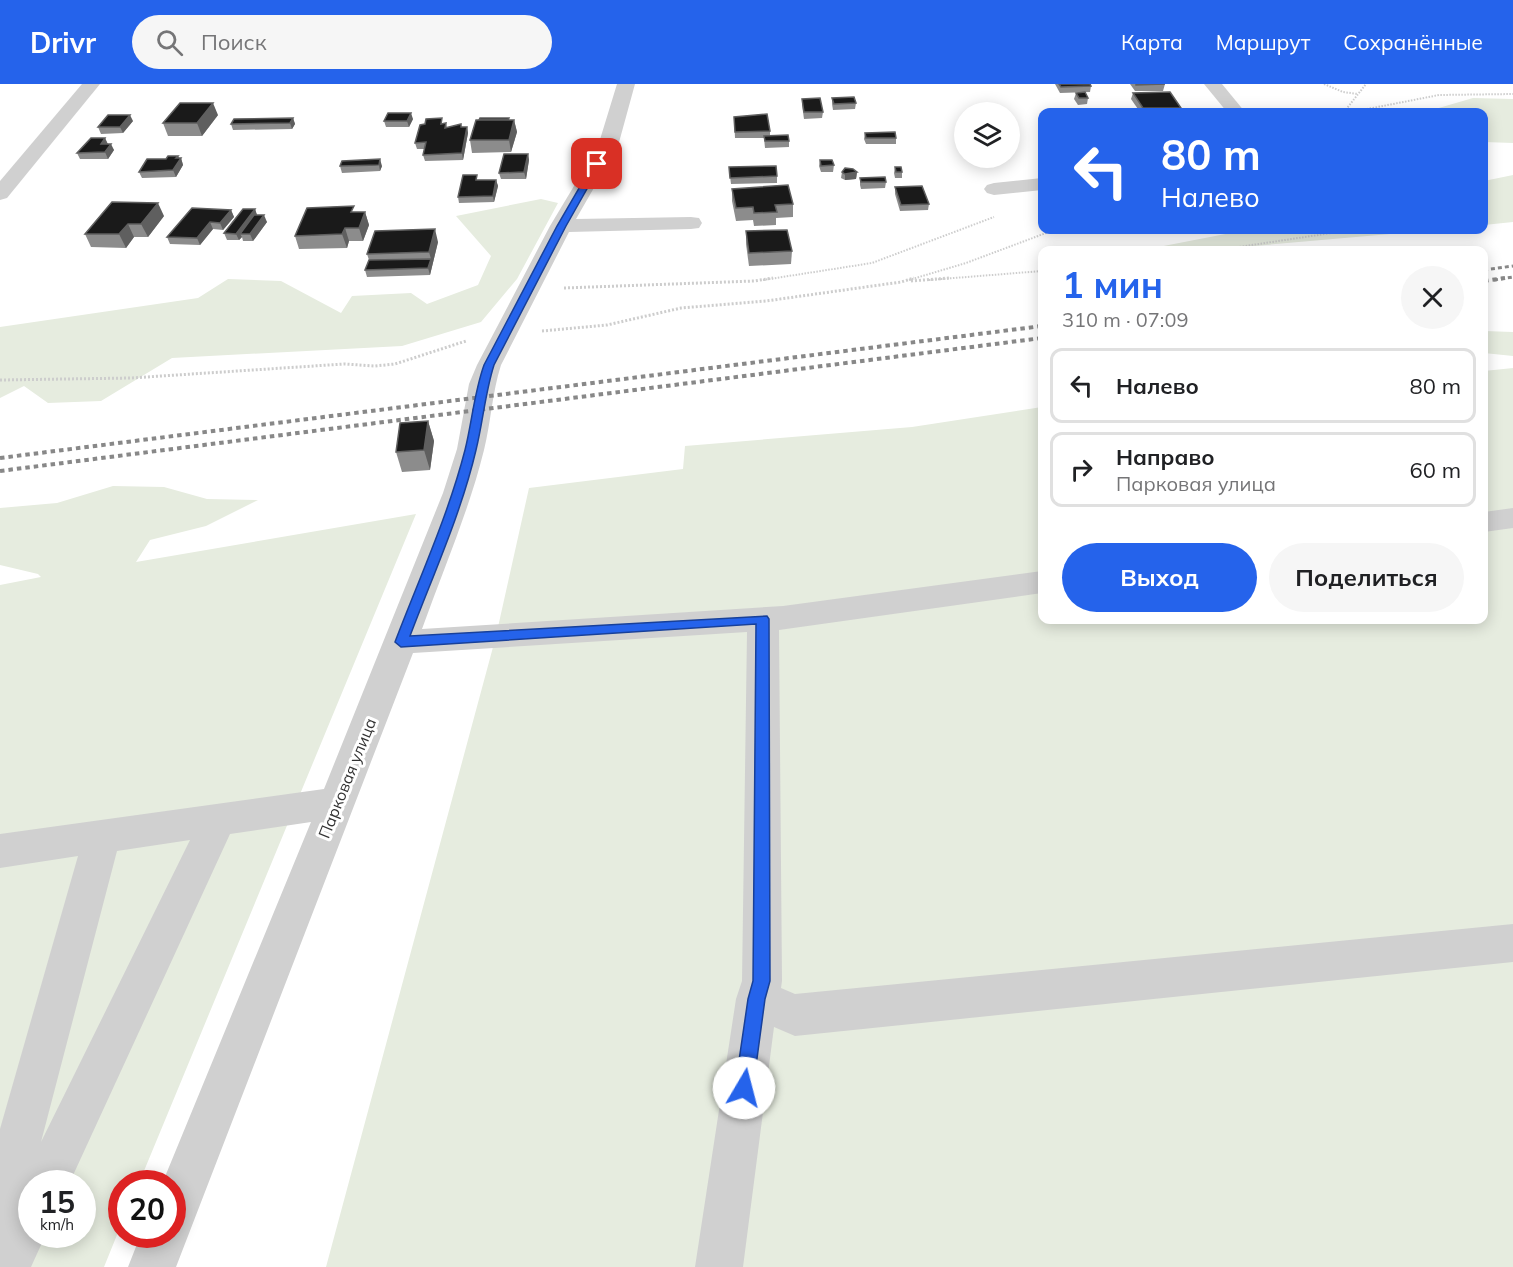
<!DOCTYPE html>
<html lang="ru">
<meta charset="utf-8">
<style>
body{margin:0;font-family:Mulish,sans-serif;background:#f6f6f6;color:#202124;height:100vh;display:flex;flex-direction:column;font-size:22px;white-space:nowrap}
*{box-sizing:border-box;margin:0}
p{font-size:20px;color:#757577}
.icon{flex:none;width:33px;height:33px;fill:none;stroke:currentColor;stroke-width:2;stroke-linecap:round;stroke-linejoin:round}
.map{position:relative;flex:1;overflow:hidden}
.sheet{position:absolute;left:1038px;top:162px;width:450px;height:378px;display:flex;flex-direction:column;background:#fff;border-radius:12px;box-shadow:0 3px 15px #0003}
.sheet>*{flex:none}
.hud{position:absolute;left:1038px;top:24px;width:450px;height:126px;border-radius:12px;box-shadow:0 3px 15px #0003;background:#2563eb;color:#fff;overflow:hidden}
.fabs{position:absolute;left:954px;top:18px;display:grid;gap:12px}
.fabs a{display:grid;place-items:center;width:66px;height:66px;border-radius:50%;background:#fff;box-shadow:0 3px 15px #0003;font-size:30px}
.speed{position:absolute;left:18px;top:1086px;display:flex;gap:12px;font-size:30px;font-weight:700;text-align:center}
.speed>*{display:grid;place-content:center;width:78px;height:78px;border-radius:50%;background:#fff;box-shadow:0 3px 15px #0003;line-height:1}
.speed small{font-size:15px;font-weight:400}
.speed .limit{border:9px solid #d22;background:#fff;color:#111}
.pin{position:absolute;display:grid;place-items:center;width:51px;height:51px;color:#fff;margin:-26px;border-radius:12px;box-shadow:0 3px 9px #0006}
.me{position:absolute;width:66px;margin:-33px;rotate:8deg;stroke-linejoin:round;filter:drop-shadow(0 0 4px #0008)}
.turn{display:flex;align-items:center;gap:21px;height:126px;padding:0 24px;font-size:27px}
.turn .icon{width:78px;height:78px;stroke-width:2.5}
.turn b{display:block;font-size:42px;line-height:51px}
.round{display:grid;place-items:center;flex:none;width:63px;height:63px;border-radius:32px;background:#f6f6f6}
.summary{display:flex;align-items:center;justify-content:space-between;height:102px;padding:0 24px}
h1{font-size:36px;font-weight:700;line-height:45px;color:#2563eb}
.action{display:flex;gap:12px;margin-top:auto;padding:12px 24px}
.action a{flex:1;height:69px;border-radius:36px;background:#2563eb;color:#fff;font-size:24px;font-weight:700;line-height:69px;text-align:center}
.action a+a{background:#f6f6f6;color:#202124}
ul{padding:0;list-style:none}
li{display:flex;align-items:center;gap:18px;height:75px;margin:0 12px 9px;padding:0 12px;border:3px solid #e0e0e0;border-radius:12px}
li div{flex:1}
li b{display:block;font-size:22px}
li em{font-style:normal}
header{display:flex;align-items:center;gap:36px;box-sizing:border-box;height:84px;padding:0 30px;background:#2563eb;color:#fff}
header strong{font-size:28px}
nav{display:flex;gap:33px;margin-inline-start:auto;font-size:21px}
.search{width:420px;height:54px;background:#f6f6f6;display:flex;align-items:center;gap:15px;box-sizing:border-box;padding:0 21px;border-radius:33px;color:#757577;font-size:22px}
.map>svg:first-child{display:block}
.green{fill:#e6ecdf;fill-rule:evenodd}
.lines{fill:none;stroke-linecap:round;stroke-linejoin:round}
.path-far1{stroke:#cdcdcd;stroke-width:2;stroke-dasharray:1.5 1.5;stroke-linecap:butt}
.path{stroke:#cdcdcd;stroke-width:3;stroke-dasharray:2 2;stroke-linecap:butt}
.minor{fill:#d0d0d0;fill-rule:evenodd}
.rail-far1{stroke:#888;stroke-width:3;stroke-dasharray:4 3;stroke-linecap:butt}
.rail{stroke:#888;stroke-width:4;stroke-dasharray:4.5 4;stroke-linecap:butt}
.wall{fill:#8c8c8c}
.shaded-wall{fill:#5f5f5f}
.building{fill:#1a1a1a;stroke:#5f5f5f;stroke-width:1.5}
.route{fill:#2563eb;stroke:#184099;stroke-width:1.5}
.labels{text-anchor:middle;stroke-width:6;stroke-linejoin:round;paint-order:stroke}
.street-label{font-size:16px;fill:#333;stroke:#fff}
</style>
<header>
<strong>Drivr</strong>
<div class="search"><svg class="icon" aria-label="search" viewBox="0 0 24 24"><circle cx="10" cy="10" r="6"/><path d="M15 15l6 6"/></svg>Поиск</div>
<nav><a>Карта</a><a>Маршрут</a><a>Сохранённые</a></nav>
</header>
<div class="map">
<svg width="1513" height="1183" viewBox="0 0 1513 1183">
<rect width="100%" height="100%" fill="#fff"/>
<g class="green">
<polygon points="1473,14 1513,15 1513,59 1484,58 1484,28 1425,28"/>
<polygon points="1513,91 1513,138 1484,141 1484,97"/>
<polygon points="541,115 558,119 517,195 481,238 402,262 172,274 101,317 48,319 24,302 0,314 0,243 198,214 228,195 281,197 341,229 352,212 411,209 427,220 478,201 491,172 456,132"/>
<polygon points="1246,146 1436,146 1208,166 1143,166"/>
<polygon points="1484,247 1513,248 1513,272 1484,269"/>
<polygon points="1513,284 1513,1183 326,1183 496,552 529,404 683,385 685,362 912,343 1042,323 1042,536 1484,536 1484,287"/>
<path d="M113 402 164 403 207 415 258 416 206 442 150 456 136 478 416 430 139 1099 122 1100 121 1141 104 1183H0V501L41 493 38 490 0 481V424L57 419ZM32 1100H82V1150H32Z"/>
</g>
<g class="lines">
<g class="path-far1">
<polyline points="1324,0 1343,8 1358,10"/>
<polyline points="1344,28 1366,0"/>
<polyline points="1352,28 1439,11 1513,10"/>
<polyline points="1219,166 1351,146"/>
<polyline points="763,196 872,179 994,133"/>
<polyline points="909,196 966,179 1054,146"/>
<polyline points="929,196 1042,187"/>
</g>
<g class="path">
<polyline points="911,197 949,194"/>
<polyline points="564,204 754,197 773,194"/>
<polyline points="542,247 607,241 681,224 766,217 901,198 914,194"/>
<polyline points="0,296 131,294 344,280 375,282 395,280 466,257"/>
</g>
<g class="minor">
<polygon points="82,0 100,0 7,114 0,116 0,97"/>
<path d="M617 0H635L618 62 576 135 691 133 699 134 702 139 699 144 691 145 569 148 501 281C492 309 491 338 484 366 469 427 443 486 422 545L783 522 1042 487V509L779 546 782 897 781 904 795 910 1513 840V878L795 952 774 943 743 1183H695L736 915 742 897 747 548 413 569 176 1183H128L141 1150H172V1100H162L311 738 230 750 69 1100H32V1150H46L31 1183H0V1045L78 772 0 784V750L324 705 443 409 457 365 469 300 477 281 550 142 598 62ZM190 756 41 1058 117 767Z"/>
<polygon points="1204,0 1222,0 1245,28 1227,28"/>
<polygon points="1042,94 1042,106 994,111 987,109 984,105 987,101 994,99"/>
<polygon points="1513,424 1513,444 1484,448 1484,428"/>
</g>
<g class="rail-far1">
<polyline points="1484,186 1513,182"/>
<polyline points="1494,196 1513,193"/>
</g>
<g class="rail">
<polyline points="1484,197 1505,194"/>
<polyline points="0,374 1042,242"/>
<polyline points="0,387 1042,254"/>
</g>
</g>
<g class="wall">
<polygon points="1055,0 1090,0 1091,2 1090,8 1060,9"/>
<polygon points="1119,0 1165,0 1163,7 1135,7 1130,0"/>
<polygon points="1076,9 1088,14 1087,20 1078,21 1074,15"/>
<polygon points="1133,9 1181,24 1179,28 1140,28 1131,15"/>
<polygon points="832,14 856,19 855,25 833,26 832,20"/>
<polygon points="802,15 823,28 822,34 804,35 802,21"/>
<polygon points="218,31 202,52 168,52 163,39"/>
<polygon points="734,33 770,47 770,52 789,57 789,63 765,64 764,54 735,54"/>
<polygon points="293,34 295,40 292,45 233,46 231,40"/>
<polygon points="413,35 409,43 386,43 384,37"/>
<polygon points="509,36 514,36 517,48 511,68 472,69 470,56"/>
<polygon points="133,37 123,49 101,50 98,43"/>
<polygon points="446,39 447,43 467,43 468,49 463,76 425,77 423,71 425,65 417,65 415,59 444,40"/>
<polygon points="865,49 896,54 896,60 866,60 864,55"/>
<polygon points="105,54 108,60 114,66 108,75 80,75 77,69"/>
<polygon points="528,70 529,76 526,95 501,95 499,89"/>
<polygon points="178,72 179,74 181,74 183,81 176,93 142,94 139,88 166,75"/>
<polygon points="820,76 834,81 833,88 821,88 819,82"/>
<polygon points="342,77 382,82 380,87 342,89 340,82"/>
<polygon points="729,83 777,92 777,99 731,100"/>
<polygon points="895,83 902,88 902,94 895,94 894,89"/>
<polygon points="842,88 857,88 856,95 845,96 841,94"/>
<polygon points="860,94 886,98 885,104 861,105 860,101"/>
<polygon points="479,96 496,96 498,102 494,118 459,119 458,113"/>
<polygon points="895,103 929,120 928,126 900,127 895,110"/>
<polygon points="732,105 793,120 793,133 776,134 776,141 754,142 753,136 736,137 732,117"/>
<polygon points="255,125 257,131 267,138 253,157 243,157 242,153 239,156 227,156 224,149"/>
<polygon points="231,126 234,133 223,146 213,145 200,161 170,160 167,153"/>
<polygon points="355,128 365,128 369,141 363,157 349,157 347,164 299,165 295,152"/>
<polygon points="164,132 148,153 134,153 126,164 91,163 85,150"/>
<polygon points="746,147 792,167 791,180 749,182 746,160"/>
<polygon points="438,158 430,191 367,193 365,186 369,176 367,170"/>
<polygon points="428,337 434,357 430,386 402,388 396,368"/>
</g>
<g class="shaded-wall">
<polygon points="213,19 218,31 202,52 197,39"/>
<polygon points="411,29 413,35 409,43 407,37"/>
<polygon points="130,31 133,37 123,49 120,43"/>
<polygon points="293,34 295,40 292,45 290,39"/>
<polygon points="514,36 517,48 511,68 509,56"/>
<polygon points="467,43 468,49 463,76 462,69"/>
<polygon points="105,54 108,61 101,60"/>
<polygon points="111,60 114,66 108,75 105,68"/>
<polygon points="528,70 529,76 526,95 524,88"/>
<polygon points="178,72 180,76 181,74 183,81 176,93 173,86 176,74"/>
<polygon points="380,75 382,82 380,87 379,81"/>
<polygon points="857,88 856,95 845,96 845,90"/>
<polygon points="496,96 498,102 494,118 493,112"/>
<polygon points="158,119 164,132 148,153 141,140"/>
<polygon points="255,125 257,131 240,150 242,153 239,156 236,150"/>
<polygon points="231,126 234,133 223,146 220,139"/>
<polygon points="365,128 369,141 363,157 359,144"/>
<polygon points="264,131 267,138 253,157 250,150"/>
<polygon points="210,138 213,145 200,161 197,154"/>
<polygon points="128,140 134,153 126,164 119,150"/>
<polygon points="345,144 349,157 347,164 342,150"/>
<polygon points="435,145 438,158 430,191 428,184 431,175 429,168"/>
<polygon points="428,337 434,357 430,386 424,366"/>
</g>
<g class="building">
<polygon points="1059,0 1090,0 1091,2 1061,3"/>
<polygon points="1136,0 1165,0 1136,1"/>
<polygon points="1085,8 1088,14 1079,14 1076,9"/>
<polygon points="1170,8 1181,24 1143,24 1133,9"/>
<polygon points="854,13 856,19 834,20 832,14"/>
<polygon points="820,14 823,28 804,28 802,15"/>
<polygon points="180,19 213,19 197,39 163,39"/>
<polygon points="388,29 411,29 407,37 384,37"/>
<polygon points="767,30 770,47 735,48 734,33"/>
<polygon points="108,31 130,31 120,43 98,43"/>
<polygon points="293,34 290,39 231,40 234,35"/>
<polygon points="442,34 441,40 446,39 445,44 461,40 461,43 467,43 462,69 423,71 426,58 415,59 420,41 425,40 426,35"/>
<polygon points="480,34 509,34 508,36 479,36"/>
<polygon points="476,36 514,36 509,56 470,56"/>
<polygon points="895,48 896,54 866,54 865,49"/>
<polygon points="788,51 789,57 765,57 764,52"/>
<polygon points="91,54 105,54 101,60 111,60 105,68 77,69"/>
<polygon points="504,70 528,70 524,88 499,89"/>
<polygon points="168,72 178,72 176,74 181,74 173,86 139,88 147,75 166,75"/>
<polygon points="380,75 379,81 340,82 342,77"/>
<polygon points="820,76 832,76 834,81 821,82"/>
<polygon points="776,82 777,92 730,94 729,83"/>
<polygon points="895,83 901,83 902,88 896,88"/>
<polygon points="845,84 853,85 857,88 845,90 842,88"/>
<polygon points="463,91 477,91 476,96 496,96 493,112 458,113"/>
<polygon points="885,93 886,98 861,98 860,94"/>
<polygon points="788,101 793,120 775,121 777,128 754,129 753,123 736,124 732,105"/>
<polygon points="922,102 929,120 901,121 895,103"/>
<polygon points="112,118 158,119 141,140 128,140 119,150 85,150"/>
<polygon points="354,122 351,128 365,128 359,144 345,144 342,150 295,152 307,124"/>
<polygon points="192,124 231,126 220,139 210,138 197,154 167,153"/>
<polygon points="243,125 255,125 236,150 224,149"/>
<polygon points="254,131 264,131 250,150 240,150"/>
<polygon points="435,145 429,168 367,170 375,147"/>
<polygon points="787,146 792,167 749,169 746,147"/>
<polygon points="431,175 428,184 365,186 369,176"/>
<polygon points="428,337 424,366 396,368 400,339"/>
</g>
<path class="route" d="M597 78 601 80 566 142 494 281C485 309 483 338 476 366 461 430 433 491 410 552L767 532 769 535 770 897 765 915 753 1004 750 1010 744 1013 738 1010 735 1004 748 915 753 897 756 540 401 563 395 558C419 495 448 432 465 366 472 338 474 309 484 281L557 142 593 80Z"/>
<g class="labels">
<g class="street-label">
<text transform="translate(347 694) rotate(-68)" y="6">Парковая улица</text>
</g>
</g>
</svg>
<div class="fabs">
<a><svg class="icon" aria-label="layers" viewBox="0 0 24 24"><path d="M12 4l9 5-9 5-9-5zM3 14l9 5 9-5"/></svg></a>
</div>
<div class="speed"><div>15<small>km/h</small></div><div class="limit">20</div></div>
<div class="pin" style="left:597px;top:80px;background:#d93025"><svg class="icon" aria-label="arrive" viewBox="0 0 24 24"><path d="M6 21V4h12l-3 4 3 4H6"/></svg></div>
<svg class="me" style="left:744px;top:1004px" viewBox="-20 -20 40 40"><circle r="19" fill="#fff"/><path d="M0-13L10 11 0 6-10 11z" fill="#2563eb"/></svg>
<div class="hud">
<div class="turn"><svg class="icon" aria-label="left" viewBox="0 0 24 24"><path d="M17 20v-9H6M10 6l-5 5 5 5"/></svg><div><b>80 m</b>Налево</div></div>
</div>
<section class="sheet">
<div class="summary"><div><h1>1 мин</h1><p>310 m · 07:09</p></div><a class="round"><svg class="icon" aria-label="close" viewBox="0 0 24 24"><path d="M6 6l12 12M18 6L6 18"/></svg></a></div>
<ul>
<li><svg class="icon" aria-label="left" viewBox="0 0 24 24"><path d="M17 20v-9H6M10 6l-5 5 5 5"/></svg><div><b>Налево</b></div><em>80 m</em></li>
<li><svg class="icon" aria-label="right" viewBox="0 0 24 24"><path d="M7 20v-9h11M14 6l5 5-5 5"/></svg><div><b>Направо</b><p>Парковая улица</p></div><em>60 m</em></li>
</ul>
<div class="action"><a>Выход</a><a>Поделиться</a></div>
</section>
</div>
